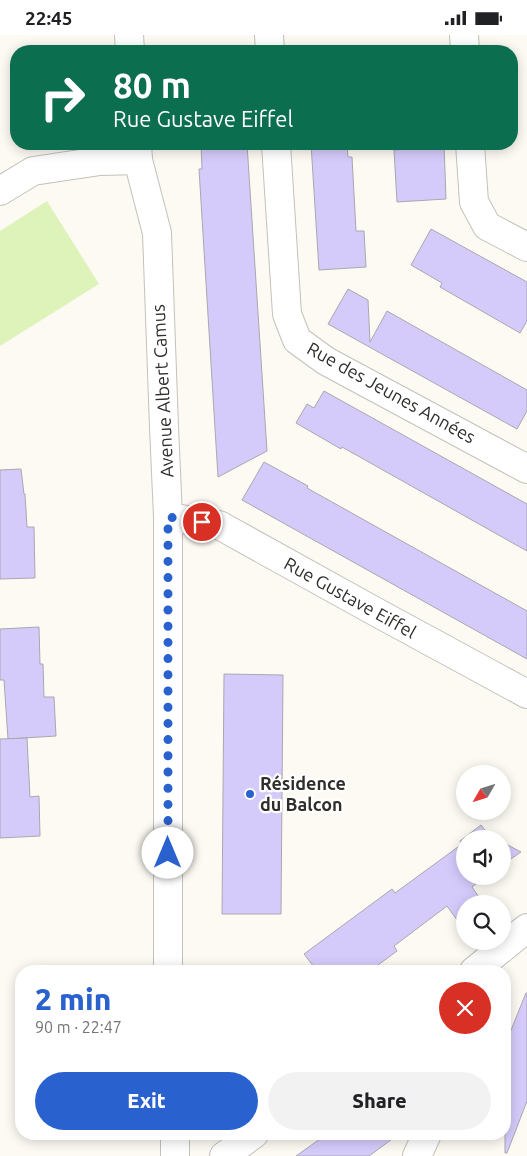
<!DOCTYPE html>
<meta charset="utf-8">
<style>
body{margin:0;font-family:Ubuntu,sans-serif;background:#f2f2f2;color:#202124;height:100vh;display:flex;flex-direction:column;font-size:19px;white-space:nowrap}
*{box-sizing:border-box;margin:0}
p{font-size:16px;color:#757577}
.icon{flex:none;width:28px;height:28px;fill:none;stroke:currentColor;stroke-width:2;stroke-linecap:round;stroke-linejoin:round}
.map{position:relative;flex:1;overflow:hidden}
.panel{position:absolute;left:15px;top:930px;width:496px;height:175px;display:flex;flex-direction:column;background:#fff;border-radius:20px;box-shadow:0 2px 12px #0003}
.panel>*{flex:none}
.guide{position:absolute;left:10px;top:10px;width:508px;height:105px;border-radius:20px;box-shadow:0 2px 12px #0003;background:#0b6e4f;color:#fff;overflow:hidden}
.needle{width:32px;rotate:231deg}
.fabs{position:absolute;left:456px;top:730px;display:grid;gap:10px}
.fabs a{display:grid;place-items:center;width:55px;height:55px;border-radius:50%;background:#fff;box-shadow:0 2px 12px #0003;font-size:25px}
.pin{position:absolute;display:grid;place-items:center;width:42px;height:42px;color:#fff;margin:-21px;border:2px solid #fff;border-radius:50%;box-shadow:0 1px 5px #0007}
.me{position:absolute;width:55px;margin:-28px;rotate:0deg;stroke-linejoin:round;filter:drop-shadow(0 0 4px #0008)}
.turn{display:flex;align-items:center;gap:18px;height:105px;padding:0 20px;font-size:22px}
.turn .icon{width:65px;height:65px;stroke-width:2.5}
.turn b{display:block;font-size:35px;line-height:42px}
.round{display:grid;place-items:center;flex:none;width:52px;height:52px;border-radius:26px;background:#f2f2f2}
.head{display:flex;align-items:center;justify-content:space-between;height:85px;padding:0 20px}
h1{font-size:30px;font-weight:800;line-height:38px;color:#2961cf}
.action{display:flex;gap:10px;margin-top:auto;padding:10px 20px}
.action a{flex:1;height:58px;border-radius:30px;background:#2961cf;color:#fff;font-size:20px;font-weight:800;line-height:58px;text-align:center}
.action a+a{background:#f2f2f2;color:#202124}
.status{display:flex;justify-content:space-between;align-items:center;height:35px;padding:0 25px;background:#fff;direction:ltr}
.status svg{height:14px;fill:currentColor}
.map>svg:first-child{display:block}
.green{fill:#def3ba}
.building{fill:#d5cbfb;stroke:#a9a7ae}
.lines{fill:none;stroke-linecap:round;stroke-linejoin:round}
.street-casing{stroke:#c3c1ba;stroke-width:30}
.secondary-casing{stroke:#c3c1ba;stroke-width:30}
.street{stroke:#fff;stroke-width:28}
.secondary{stroke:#fff;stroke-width:28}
.route{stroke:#2961cf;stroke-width:9;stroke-dasharray:0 16.2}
.poi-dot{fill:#2961cf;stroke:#fff;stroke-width:2}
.labels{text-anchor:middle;stroke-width:4.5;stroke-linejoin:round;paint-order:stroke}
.street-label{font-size:18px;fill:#2f2e2b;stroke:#fff}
.poi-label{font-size:18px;font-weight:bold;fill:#2f2e2b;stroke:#fff;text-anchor:start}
</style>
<div class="status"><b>22:45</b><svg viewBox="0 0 49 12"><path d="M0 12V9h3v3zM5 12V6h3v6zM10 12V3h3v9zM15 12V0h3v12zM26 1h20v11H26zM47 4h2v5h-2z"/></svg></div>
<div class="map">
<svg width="527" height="1121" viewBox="0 0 527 1121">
<rect width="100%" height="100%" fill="#fdfaf4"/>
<polygon class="green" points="47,166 99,249 0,311 0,196"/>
<g class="building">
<polygon points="201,109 247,109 267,416 218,442 199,134 202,134"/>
<polygon points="311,109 347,109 348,122 352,122 356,196 364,196 366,232 319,235"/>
<polygon points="406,109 444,109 446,164 397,167 394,115 407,114"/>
<polygon points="431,194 527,247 527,286 520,298 440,252 442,248 411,230"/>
<polygon points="348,254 368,265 370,307 387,276 527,355 527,376 517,394 328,289"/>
<polygon points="324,356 527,469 527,516 342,412 341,414 296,388 307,369 314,373"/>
<polygon points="264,427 308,451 307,453 527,576 527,624 242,465"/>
<polygon points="21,434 24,459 25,459 27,492 34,492 35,543 0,544 0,435"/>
<polygon points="39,592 40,629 43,629 44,662 54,662 56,701 8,704 4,645 0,645 0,594"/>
<polygon points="224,639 283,640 281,879 222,879"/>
<polygon points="27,703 30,762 39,761 40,801 0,803 0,704"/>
<polygon points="481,790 488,799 496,804 465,804 465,841 487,841 472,852 484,869 465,869 465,896 447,871 394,911 397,916 370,936 317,936 304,919 392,854 395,858 462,809 460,806"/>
<polygon points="502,807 521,817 502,830"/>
<polygon points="526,958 527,958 527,1066 507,1118 505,1118 505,1010"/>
<polygon points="327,1099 399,1099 369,1121 296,1121"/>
</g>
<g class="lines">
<g class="street-casing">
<g id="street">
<polyline points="129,0 130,16"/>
<polyline points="269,0 270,16"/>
<polyline points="464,0 465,16"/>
<polyline points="137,109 138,125 157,198 164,392 168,482 168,936"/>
<polyline points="276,109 287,279 297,305 326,326 527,434"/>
<polyline points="470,109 474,167 487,191 527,212"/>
<polyline points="0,156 33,136 100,126 138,125"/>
<polyline points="168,482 219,490 376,577 527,659"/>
<polyline points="175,1099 175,1121"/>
<polyline points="417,1121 427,1099"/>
</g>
</g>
<g class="secondary-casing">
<g id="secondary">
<polyline points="474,936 527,893"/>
<polyline points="224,1121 254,1099"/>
</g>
</g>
<use href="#street" class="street"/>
<use href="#secondary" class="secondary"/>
</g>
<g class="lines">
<polyline class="route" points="168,818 168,482 202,487"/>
</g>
<circle class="poi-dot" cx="250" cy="759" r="5"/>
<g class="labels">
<g class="street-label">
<text transform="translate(163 356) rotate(-93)" y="6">Avenue Albert Camus</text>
<text transform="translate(391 358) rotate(29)" y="6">Rue des Jeunes Années</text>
<text transform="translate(350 563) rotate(29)" y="6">Rue Gustave Eiffel</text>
</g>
<g class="poi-label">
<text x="260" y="755">Résidence<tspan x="260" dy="21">du Balcon</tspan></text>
</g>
</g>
</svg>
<div class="fabs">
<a><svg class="needle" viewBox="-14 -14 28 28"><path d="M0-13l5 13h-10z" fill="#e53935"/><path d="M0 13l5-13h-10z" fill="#757577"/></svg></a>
<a><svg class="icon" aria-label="sound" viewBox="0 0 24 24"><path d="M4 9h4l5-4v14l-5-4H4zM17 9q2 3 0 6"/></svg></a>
<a><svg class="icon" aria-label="search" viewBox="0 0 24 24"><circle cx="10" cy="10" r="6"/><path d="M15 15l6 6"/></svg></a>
</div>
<div class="pin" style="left:202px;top:487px;background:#d93025"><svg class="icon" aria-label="arrive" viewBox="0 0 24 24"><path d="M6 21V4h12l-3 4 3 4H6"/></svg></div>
<svg class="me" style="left:168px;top:818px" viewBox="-20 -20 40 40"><circle r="19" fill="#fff"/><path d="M0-13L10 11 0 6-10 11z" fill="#2961cf"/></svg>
<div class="guide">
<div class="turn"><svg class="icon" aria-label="right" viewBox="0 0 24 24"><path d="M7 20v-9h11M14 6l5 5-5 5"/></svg><div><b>80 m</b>Rue Gustave Eiffel</div></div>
</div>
<section class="panel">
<div class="head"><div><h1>2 min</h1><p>90 m · 22:47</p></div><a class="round" style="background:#d93025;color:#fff"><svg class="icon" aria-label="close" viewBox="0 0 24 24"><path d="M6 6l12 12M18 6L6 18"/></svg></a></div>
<div class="action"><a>Exit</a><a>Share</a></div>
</section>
</div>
